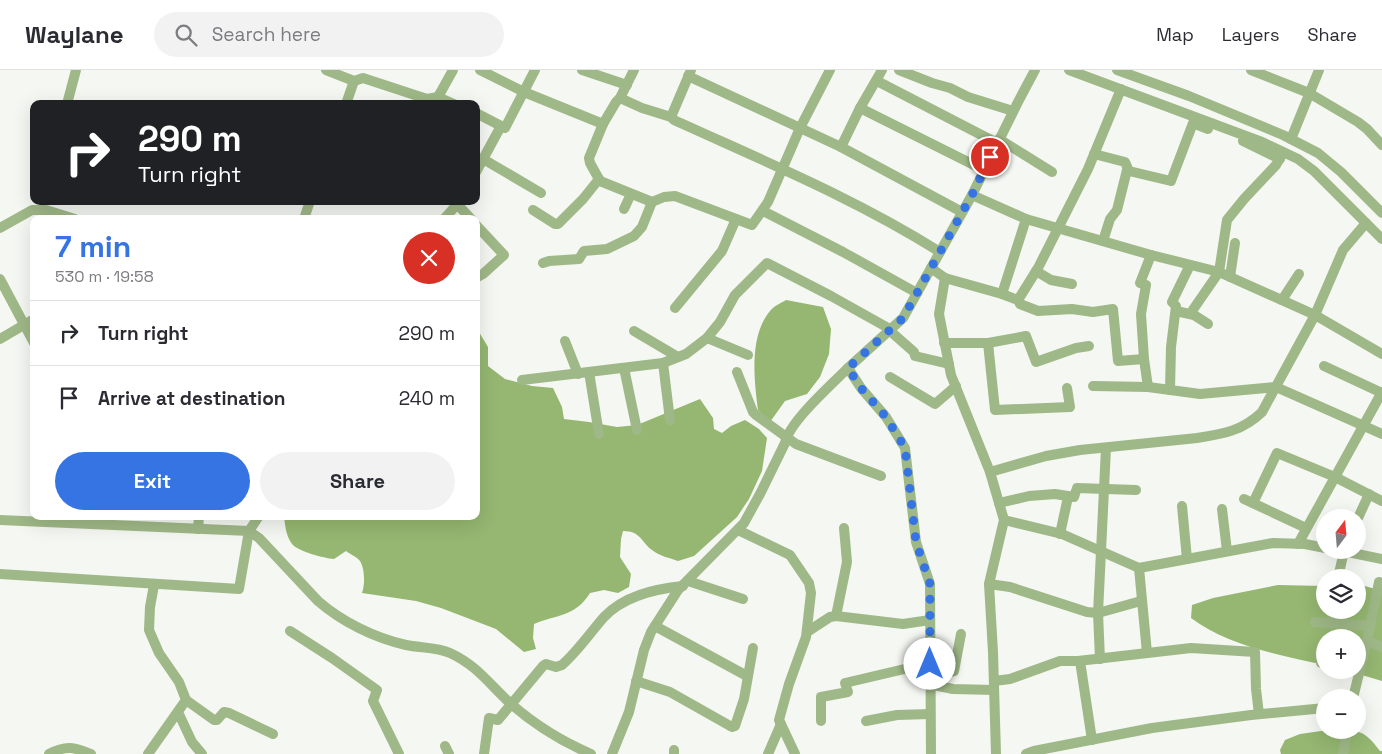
<!DOCTYPE html>
<meta charset="utf-8">
<style>
body{margin:0;font-family:"Space Grotesk",sans-serif;background:#f2f2f3;color:#2b2b33;height:100vh;display:flex;flex-direction:column;font-size:19px;white-space:nowrap}
*{box-sizing:border-box;margin:0}
p{font-size:16px;color:#7c7c81}
.icon{flex:none;width:28px;height:28px;fill:none;stroke:currentColor;stroke-width:2;stroke-linecap:round;stroke-linejoin:round}
.map{position:relative;flex:1;overflow:hidden}
.panel{position:absolute;left:30px;top:145px;width:450px;height:305px;display:flex;flex-direction:column;background:#fff;border-radius:10px;box-shadow:0 5px 20px #0002}
.panel>*{flex:none}
.top-card{position:absolute;left:30px;top:30px;width:450px;height:105px;border-radius:10px;box-shadow:0 5px 20px #0002;background:#202124;color:#fff;overflow:hidden}
.needle{width:32px;rotate:16deg}
.controls{position:absolute;left:1316px;top:439px;display:grid;gap:10px}
.controls a{display:grid;place-items:center;width:50px;height:50px;border-radius:50%;background:#fff;box-shadow:0 5px 20px #0002;font-size:25px}
.pin{position:absolute;display:grid;place-items:center;width:42px;height:42px;color:#fff;margin:-21px;border:2px solid #fff;border-radius:50%;box-shadow:0 1px 5px #0007}
.me{position:absolute;width:55px;margin:-28px;rotate:0deg;stroke-linejoin:round;filter:drop-shadow(0 0 4px #0008)}
.turn{display:flex;align-items:center;gap:18px;height:105px;padding:0 25px;font-size:22px}
.turn .icon{width:65px;height:65px;stroke-width:2.5}
.turn b{display:block;font-size:35px;line-height:42px}
.round{display:grid;place-items:center;flex:none;width:52px;height:52px;border-radius:26px;background:#f2f2f3}
.summary{display:flex;align-items:center;justify-content:space-between;height:85px;padding:0 25px}
h1{font-size:30px;font-weight:600;line-height:38px;color:#3574e2}
.button{display:flex;gap:10px;margin-top:auto;padding:10px 25px}
.button a{flex:1;height:58px;border-radius:30px;background:#3574e2;color:#fff;font-size:20px;font-weight:600;line-height:58px;text-align:center}
.button a+a{background:#f2f2f3;color:#2b2b33}
ul{padding:0;list-style:none}
li{display:flex;align-items:center;gap:15px;height:65px;padding:0 25px;border-top:1px solid #e1e1e2}
li div{flex:1}
li b{display:block;font-size:19px}
li em{font-style:normal}
header{display:flex;align-items:center;gap:30px;box-sizing:border-box;height:70px;padding:0 25px;background:#fff;border-bottom:1px solid #e1e1e2}
header strong{font-size:24px}
nav{display:flex;gap:28px;margin-inline-start:auto;font-size:18px}
.search{width:350px;height:45px;background:#f2f2f3;display:flex;align-items:center;gap:12px;box-sizing:border-box;padding:0 18px;border-radius:28px;color:#7c7c81;font-size:19px}
.map>svg:first-child{display:block}
.water{fill:#95b771}
.lines{fill:none;stroke-linecap:round;stroke-linejoin:round}
.minor{stroke:#9fb887;stroke-width:10}
.route{stroke:#3574e2;stroke-width:9;stroke-dasharray:0 16.2}
</style>
<header>
<strong>Waylane</strong>
<div class="search"><svg class="icon" aria-label="search" viewBox="0 0 24 24"><circle cx="10" cy="10" r="6"/><path d="M15 15l6 6"/></svg>Search here</div>
<nav><a>Map</a><a>Layers</a><a>Share</a></nav>
</header>
<div class="map">
<svg width="1382" height="684" viewBox="0 0 1382 684">
<rect width="100%" height="100%" fill="#f5f7f2"/>
<g class="water">
<path d="M786 230 823 237 831 259 829 284 820 307 807 324 785 331 770 352 758 340C754 310 749 266 770 241 774 236 781 233 786 230Z"/>
<path d="M476 257 488 277V296L505 309 532 316 553 318 562 337 564 349 589 352 617 357 637 355 700 329 713 348 714 359 722 363 731 356 745 350 759 359 767 368 762 401 749 429 737 447 694 486 678 491C670 488 659 486 652 480 641 472 641 461 623 461L621 469 620 487 631 504 629 517 618 523 604 520 590 523C575 547 558 544 534 554L533 568 536 579 524 582 496 559 441 538 416 531 362 523C365 515 365 499 360 491 357 487 350 484 346 481L334 489C324 488 299 482 292 474 286 466 285 455 284 446H476Z"/>
<path d="M1358 514 1382 521V611L1345 600H1358V568H1325V595C1281 586 1227 575 1191 548L1192 535 1213 528 1278 515 1325 516V540H1358Z"/>
<path d="M1328 660C1355 660 1363 657 1380 681H1382V684H1281L1280 680 1285 670 1300 664Z"/>
</g>
<g class="lines">
<g class="minor">
<polyline points="326,0 354,11 363,8 427,29 438,27 454,34"/>
<polyline points="480,0 524,22 603,54"/>
<polyline points="582,0 627,15"/>
<polyline points="634,0 620,28 616,32 603,54 589,88 590,93 600,111 652,132"/>
<polyline points="899,0 932,13 950,18 968,27 1013,41"/>
<polyline points="1069,0 1262,72 1298,89 1314,101 1382,169"/>
<polyline points="1117,0 1189,26 1283,65 1318,83 1341,102 1382,143"/>
<polyline points="1251,0 1309,23 1358,52 1367,59 1382,75"/>
<polyline points="688,6 841,77 962,142"/>
<polyline points="877,11 997,73"/>
<polyline points="438,27 453,0"/>
<path d="M620 28 642 38 671 47 674 50C764 91 856 129 940 182"/>
<polyline points="67,34 76,0"/>
<polyline points="346,34 354,11"/>
<polyline points="860,38 984,100"/>
<polyline points="476,43 505,58 535,0"/>
<polyline points="671,47 691,0"/>
<polyline points="999,69 1052,102"/>
<polyline points="1291,69 1319,0"/>
<polyline points="1243,71 1280,89"/>
<polyline points="841,77 860,38 882,0"/>
<polyline points="1094,84 1125,92 1129,101 1171,111 1193,53 1208,59"/>
<polyline points="483,89 541,123"/>
<polyline points="476,102 501,56"/>
<polyline points="972,125 1026,149 1151,185 1219,202 1315,245 1382,284"/>
<polyline points="458,135 471,149"/>
<polyline points="624,139 631,124"/>
<polyline points="533,140 555,154 558,154 583,129 599,109"/>
<polyline points="763,141 843,182 917,223"/>
<polyline points="304,149 310,131"/>
<polyline points="444,149 460,131"/>
<polyline points="476,155 504,185 483,204 476,208"/>
<polyline points="0,158 32,140 46,140 75,149"/>
<polyline points="1103,171 1110,149 1117,140 1127,100"/>
<polyline points="543,193 549,191 579,189 584,181 607,179 634,166 642,157 652,132 664,127 675,126 752,155 768,132 800,58 830,0"/>
<polyline points="931,198 945,208 1002,224 1018,230 1020,234 1038,241 1072,239 1093,242 1113,239 1118,291 1144,289"/>
<polyline points="1036,201 1051,210 1072,214"/>
<polyline points="1230,207 1235,173"/>
<polyline points="945,208 939,244 951,305 990,402 1004,450 989,514 993,582 996,684"/>
<polyline points="0,209 34,273"/>
<polyline points="1002,224 1026,149"/>
<polyline points="1018,230 1038,198 1088,99 1121,19"/>
<polyline points="1282,230 1299,204"/>
<polyline points="675,238 722,181 736,149"/>
<polyline points="1176,241 1194,245 1208,254"/>
<polyline points="1190,244 1219,202 1227,150 1244,129 1276,95 1283,83"/>
<polyline points="889,260 914,282 915,286 949,294"/>
<polyline points="634,261 678,287"/>
<polyline points="707,268 748,285"/>
<polyline points="0,269 34,249"/>
<polyline points="565,271 578,304"/>
<polyline points="944,273 988,273 1026,266 1036,292 1076,278 1089,276"/>
<polyline points="988,273 995,340 1070,337 1067,318"/>
<polyline points="663,293 670,350"/>
<polyline points="1324,296 1382,323"/>
<polyline points="624,298 637,360"/>
<polyline points="589,302 599,364"/>
<polyline points="737,302 753,342 756,345 796,374 881,406"/>
<polyline points="890,307 935,334 956,316"/>
<polyline points="522,310 663,293 686,284 707,268 720,252 735,225 767,193 831,226 890,259"/>
<polyline points="1093,316 1148,317 1200,324 1276,317 1382,364"/>
<polyline points="1148,317 1144,289 1141,244 1146,215 1140,213 1151,185"/>
<polyline points="1170,320 1171,277 1176,236 1172,232 1190,195"/>
<path d="M990 402 1046 386 1080 380 1197 368C1223 364 1242 361 1262 342L1315 245 1343 180 1366 153"/>
<polyline points="1244,429 1306,458"/>
<polyline points="999,433 1029,426 1055,424 1074,427 1077,418 1136,420"/>
<polyline points="1253,433 1277,383 1335,407 1382,431"/>
<polyline points="1182,436 1187,489"/>
<polyline points="1222,439 1227,481"/>
<polyline points="1358,448 1369,424"/>
<path d="M0 450 249 461 259 468 318 531C342 552 375 568 406 575 420 578 437 577 450 583 478 596 489 614 511 634 534 654 563 672 591 684"/>
<polyline points="1004,450 1062,464 1139,498 1273,473 1305,474 1325,478"/>
<polyline points="198,459 199,446"/>
<polyline points="738,460 790,485 809,513 811,523 806,567 789,614 779,650 795,684"/>
<polyline points="1060,464 1068,427"/>
<polyline points="1298,474 1382,322"/>
<polyline points="1338,480 1382,489"/>
<polyline points="1139,498 1147,583"/>
<polyline points="0,504 239,519 249,461 259,446"/>
<polyline points="1338,508 1344,481"/>
<polyline points="688,511 743,529"/>
<polyline points="989,514 1010,517 1087,542 1098,543 1141,531"/>
<polyline points="836,546 847,492 844,458"/>
<polyline points="1315,552 1370,556"/>
<polyline points="1331,554 1333,540"/>
<polyline points="655,556 747,606"/>
<polyline points="290,561 332,588 377,620 373,631 399,684"/>
<polyline points="807,562 830,547 836,546 903,554 930,550"/>
<polyline points="1367,571 1382,577"/>
<polyline points="1100,589 1098,543 1106,378"/>
<polyline points="1080,591 1092,670"/>
<polyline points="1321,593 1325,593"/>
<polyline points="930,600 949,602 954,601 961,564"/>
<polyline points="636,611 670,622 732,657 735,656 744,629 753,578"/>
<polyline points="994,611 1010,609 1060,591 1078,591 1191,578 1255,582 1256,619 1259,644"/>
<polyline points="929,614 953,619 994,620"/>
<polyline points="1353,628 1367,571 1379,512"/>
<polyline points="186,630 214,650 217,650 224,642 229,643 273,664"/>
<polyline points="178,642 192,672 202,684"/>
<polyline points="821,651 821,627 848,622 845,613 930,593"/>
<polyline points="866,651 897,645 930,644"/>
<polyline points="445,676 449,684"/>
<path d="M49 684C66 675 74 677 91 684"/>
<polyline points="148,684 186,630 179,612 159,583 149,560 150,537 154,515"/>
<path d="M484 684 489 648 498 650 543 596 546 594 556 597 562 595C578 581 590 563 604 547 624 526 654 519 683 516"/>
<path d="M612 684 629 642 644 580 651 562 678 520 744 453 760 424 785 373C789 352 832 314 848 298"/>
<polyline points="674,684 674,680"/>
<polyline points="768,684 781,654"/>
<polyline points="931,684 930,514 916,472 905,378 886,347 861,318 848,298 903,248 972,125 1018,32 1035,0"/>
<polyline points="1026,684 1034,681 1152,658 1251,645 1325,638"/>
<polyline points="1343,684 1347,660"/>
</g>
</g>
<g class="lines">
<polyline class="route" points="930,594 930,514 916,472 905,378 886,347 861,318 848,298 903,248 972,125 990,87"/>
</g>
</svg>
<div class="controls">
<a><svg class="needle" viewBox="-14 -14 28 28"><path d="M0-13l5 13h-10z" fill="#e53935"/><path d="M0 13l5-13h-10z" fill="#7c7c81"/></svg></a>
<a><svg class="icon" aria-label="layers" viewBox="0 0 24 24"><path d="M12 4l9 5-9 5-9-5zM3 14l9 5 9-5"/></svg></a>
<a>+</a>
<a>−</a>
</div>
<div class="pin" style="left:990px;top:87px;background:#d93025"><svg class="icon" aria-label="arrive" viewBox="0 0 24 24"><path d="M6 21V4h12l-3 4 3 4H6"/></svg></div>
<svg class="me" style="left:930px;top:594px" viewBox="-20 -20 40 40"><circle r="19" fill="#fff"/><path d="M0-13L10 11 0 6-10 11z" fill="#3574e2"/></svg>
<div class="top-card">
<div class="turn"><svg class="icon" aria-label="right" viewBox="0 0 24 24"><path d="M7 20v-9h11M14 6l5 5-5 5"/></svg><div><b>290 m</b>Turn right</div></div>
</div>
<section class="panel">
<div class="summary"><div><h1>7 min</h1><p>530 m · 19:58</p></div><a class="round" style="background:#d93025;color:#fff"><svg class="icon" aria-label="close" viewBox="0 0 24 24"><path d="M6 6l12 12M18 6L6 18"/></svg></a></div>
<ul>
<li><svg class="icon" aria-label="right" viewBox="0 0 24 24"><path d="M7 20v-9h11M14 6l5 5-5 5"/></svg><div><b>Turn right</b></div><em>290 m</em></li>
<li><svg class="icon" aria-label="arrive" viewBox="0 0 24 24"><path d="M6 21V4h12l-3 4 3 4H6"/></svg><div><b>Arrive at destination</b></div><em>240 m</em></li>
</ul>
<div class="button"><a>Exit</a><a>Share</a></div>
</section>
</div>
